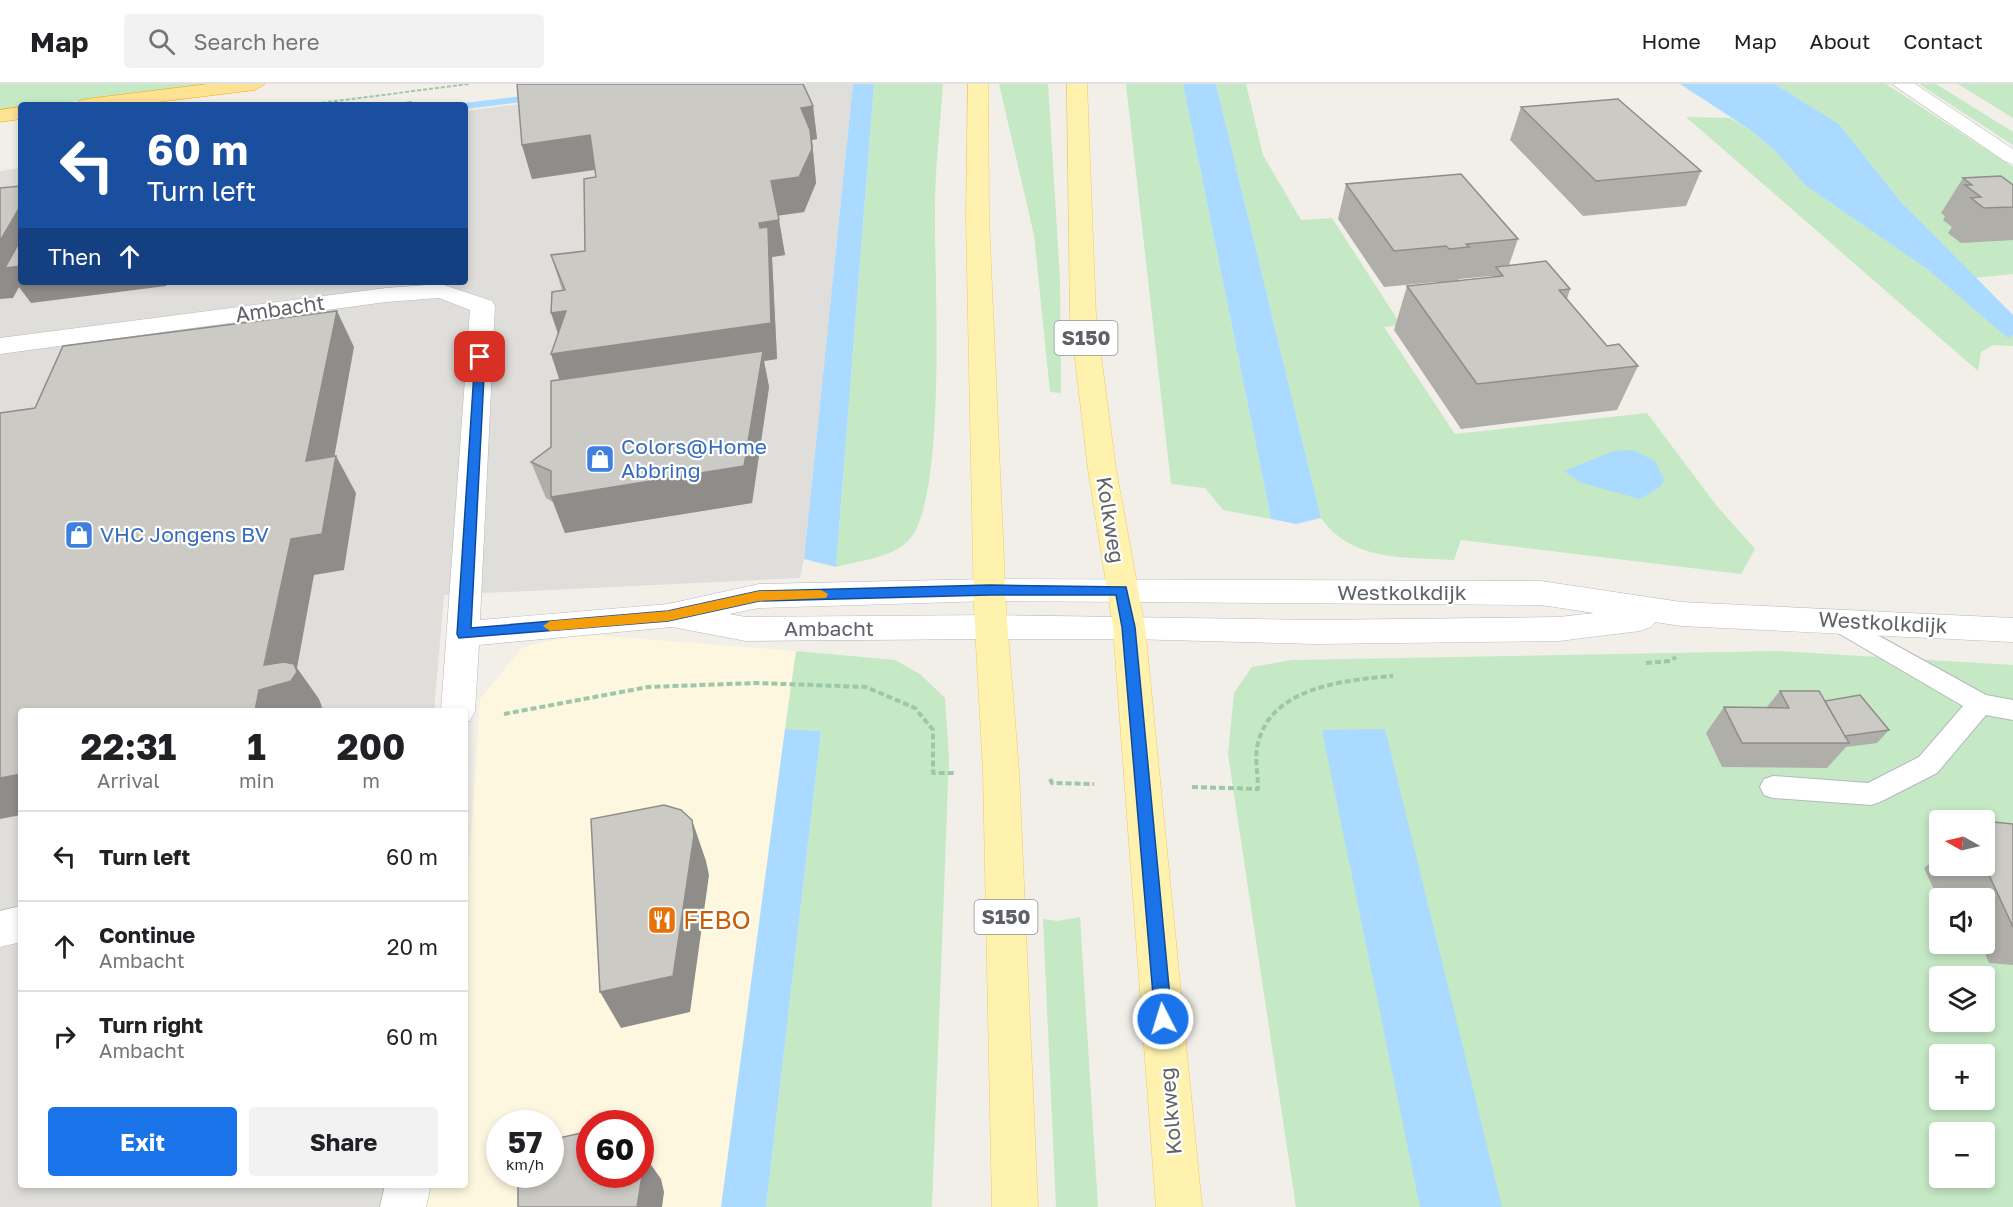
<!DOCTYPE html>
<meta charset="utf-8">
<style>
body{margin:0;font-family:"Golos Text",sans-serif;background:#f2f2f2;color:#202124;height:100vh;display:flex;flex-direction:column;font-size:22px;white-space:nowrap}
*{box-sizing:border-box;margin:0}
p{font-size:20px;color:#757577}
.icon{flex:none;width:33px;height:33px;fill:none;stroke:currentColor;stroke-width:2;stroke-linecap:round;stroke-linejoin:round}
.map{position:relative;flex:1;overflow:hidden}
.panel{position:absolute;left:18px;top:624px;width:450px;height:480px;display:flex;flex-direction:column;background:#fff;border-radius:6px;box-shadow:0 3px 9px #0003}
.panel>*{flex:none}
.hud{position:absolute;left:18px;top:18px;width:450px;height:183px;border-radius:6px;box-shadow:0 3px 9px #0003;background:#1a4fa0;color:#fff;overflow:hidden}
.needle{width:39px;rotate:278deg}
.buttons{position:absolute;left:1929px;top:726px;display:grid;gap:12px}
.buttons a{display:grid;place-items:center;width:66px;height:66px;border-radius:6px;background:#fff;box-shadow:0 3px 9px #0003;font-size:30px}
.speed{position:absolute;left:486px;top:1026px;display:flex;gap:12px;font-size:30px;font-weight:700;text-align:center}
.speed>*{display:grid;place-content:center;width:78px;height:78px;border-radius:50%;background:#fff;box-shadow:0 3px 9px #0003;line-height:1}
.speed small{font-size:15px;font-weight:400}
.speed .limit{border:9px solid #d22;background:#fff;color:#111}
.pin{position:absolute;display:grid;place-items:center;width:51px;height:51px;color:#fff;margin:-26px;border-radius:12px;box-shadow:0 3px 9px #0006}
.me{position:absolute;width:66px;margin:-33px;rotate:355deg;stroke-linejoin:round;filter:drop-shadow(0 0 4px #0008)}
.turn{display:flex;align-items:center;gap:21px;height:126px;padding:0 30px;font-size:27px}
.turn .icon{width:78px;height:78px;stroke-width:2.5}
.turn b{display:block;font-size:42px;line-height:51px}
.then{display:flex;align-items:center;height:57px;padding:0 30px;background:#0003;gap:12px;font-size:22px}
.eta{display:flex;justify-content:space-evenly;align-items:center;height:102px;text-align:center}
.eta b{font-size:36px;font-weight:700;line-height:42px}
.cta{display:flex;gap:12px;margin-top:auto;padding:12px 30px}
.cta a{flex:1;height:69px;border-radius:6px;background:#1a73e8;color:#fff;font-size:24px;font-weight:700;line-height:69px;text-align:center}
.cta a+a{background:#f2f2f2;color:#202124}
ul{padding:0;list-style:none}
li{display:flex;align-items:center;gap:18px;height:90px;padding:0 30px;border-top:2px solid #e0e0e0}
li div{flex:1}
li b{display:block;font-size:22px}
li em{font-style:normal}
header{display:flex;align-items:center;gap:36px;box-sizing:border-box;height:84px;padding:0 30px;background:#fff;border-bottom:2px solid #e0e0e0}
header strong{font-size:28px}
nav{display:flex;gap:33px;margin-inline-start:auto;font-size:21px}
.search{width:420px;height:54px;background:#f2f2f2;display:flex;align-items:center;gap:15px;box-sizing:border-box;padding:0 21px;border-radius:6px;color:#757577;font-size:22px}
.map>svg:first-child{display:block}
.commercial{fill:#fef7e0;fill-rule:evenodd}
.industrial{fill:#e0deda}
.green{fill:#c5e8c5;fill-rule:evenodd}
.water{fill:#aadaff}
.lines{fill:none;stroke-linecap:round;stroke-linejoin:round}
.lane-casing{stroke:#b5b8bc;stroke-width:2}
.street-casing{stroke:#b5b8bc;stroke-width:1}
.secondary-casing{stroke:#b6babf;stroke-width:1}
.primary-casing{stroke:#f2c960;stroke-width:1}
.highway-casing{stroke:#f9ab00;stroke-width:1}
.path-far1{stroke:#9cc7a9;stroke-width:2;stroke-dasharray:4 2;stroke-linecap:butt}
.path{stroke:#9cc7a9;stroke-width:4;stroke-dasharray:6 3;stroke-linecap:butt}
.lane{fill:#fff;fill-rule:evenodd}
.street{fill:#fff;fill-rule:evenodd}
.secondary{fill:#fff;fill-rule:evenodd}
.primary{fill:#fff2af;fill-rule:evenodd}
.highway{fill:#fde293;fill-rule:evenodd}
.wall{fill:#afaea9;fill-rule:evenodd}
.shaded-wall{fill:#8f8d8a}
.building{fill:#cccac5;stroke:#8f8d8a;stroke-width:1.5}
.route{fill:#1a73e8;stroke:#114b97;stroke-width:1.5}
.slow{fill:#f59e0b}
.labels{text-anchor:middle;stroke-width:4.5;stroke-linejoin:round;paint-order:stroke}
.shield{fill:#fff;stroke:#8f9295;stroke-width:1.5}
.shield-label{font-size:20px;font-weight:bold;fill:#5f6368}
.street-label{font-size:21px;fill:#5f6368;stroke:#fff}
.shop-label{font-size:21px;fill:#366cbe;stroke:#fff;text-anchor:start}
.near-food-label{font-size:26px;fill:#c56008;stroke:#fff;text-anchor:start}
</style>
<header>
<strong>Map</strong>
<div class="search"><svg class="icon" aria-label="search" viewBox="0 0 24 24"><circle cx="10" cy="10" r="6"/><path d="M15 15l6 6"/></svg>Search here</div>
<nav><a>Home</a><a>Map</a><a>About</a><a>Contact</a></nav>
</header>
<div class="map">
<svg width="2013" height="1123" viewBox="0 0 2013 1123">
<rect width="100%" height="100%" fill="#f1efe8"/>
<path class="commercial" d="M581 550 796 567 721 1123H415L418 1101H465V800L470 770 480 615 523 563ZM500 1040H550V1090H500ZM590 1040H640V1090H590Z"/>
<polygon class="industrial" points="673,0 853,0 804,475 800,494 444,511 434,627 21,627 21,1101 390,1101 388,1123 0,1123 0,87 21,84 21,198 465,198 465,27"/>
<g class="green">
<polygon points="0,0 208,0 46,21 21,21 21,24 0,27"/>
<path d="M874 0H943C940 42 935 85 935 128 934 189 948 418 908 457 891 474 858 477 836 483Z"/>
<polygon points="999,0 1048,0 1060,195 1061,309 1050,308 1034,151"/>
<polygon points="1126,0 1183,0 1271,435 1223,426 1205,404 1171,400"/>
<path d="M1216 0H1246L1263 71 1301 136 1332 134 1401 241 1384 243 1455 350 1647 329 1716 421 1755 465 1741 490 1461 456 1454 476C1406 473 1352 478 1321 434Z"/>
<polygon points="1775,0 1886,0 2013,83 2013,190 1974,194 1901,118 1839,40"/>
<polygon points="1919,0 1936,0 2013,48 2013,61"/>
<polygon points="1958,0 2013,0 2013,34"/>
<polygon points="1686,33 1730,34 1749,45 1773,65 1806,102 1927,185 2008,253 2013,251 2013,262 1993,261 1981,268 1978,287"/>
<polygon points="796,567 895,576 920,590 945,614 949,673 932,1123 766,1123 821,647 785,645"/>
<path d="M1777 567 2013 581V1123H1296L1228 670 1234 609 1252 583 1292 576ZM1940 736H1984V782H1940ZM1940 814H1984V860H1940ZM1940 892H1984V938H1940ZM1940 970H1984V1016H1940ZM1940 1048H1984V1094H1940Z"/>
<polygon points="1080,833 1098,1123 1056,1123 1043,835 1058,837"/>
</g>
<g class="water">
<polygon points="621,0 668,0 465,25 465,21 447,21"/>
<polygon points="853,0 874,0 836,483 804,475"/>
<polygon points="1183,0 1216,0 1321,434 1296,440 1271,435"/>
<polygon points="1680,0 1775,0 1839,40 1901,118 2013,231 2013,251 2008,254 1927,185 1806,102 1773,65 1749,45"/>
<polygon points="1633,366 1655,377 1664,396 1660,403 1640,415 1582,399 1564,387 1614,367"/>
<polygon points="785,645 821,647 766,1123 721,1123"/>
<polygon points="1385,645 1502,1123 1420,1123 1322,646"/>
</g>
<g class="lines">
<g class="lane-casing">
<polygon id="lane" points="1834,527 1986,611 2013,616 2013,636 1986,631 1937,689 1880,718 1871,721 1773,714 1764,711 1760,703 1764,695 1773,692 1868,699 1919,673 1963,622 1826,542 1822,536 1826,530"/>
</g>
<g class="street-casing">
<g id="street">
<polygon points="1892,0 1915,0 2013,65 2013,80 2006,78"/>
<polygon points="441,200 492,217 495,222 480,536 668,520 759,500 989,495 1000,498 1005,506 1000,514 989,517 759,524 729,530 746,533 991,531 1003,534 1007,543 1003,552 991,555 746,557 672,543 479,561 475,627 470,637 465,638 465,627 441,627 470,226 439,214 386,218 0,270 0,254 386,204"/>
<polygon points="21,822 21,858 0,863 0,827"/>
<polygon points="385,1101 431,1101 426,1123 380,1123"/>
</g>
</g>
<g class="secondary-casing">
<polygon id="secondary" points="989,495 1541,497 1681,518 2013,534 2013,558 1681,542 1655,538 1651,543 1640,547 1559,557 1316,560 1129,555 991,555 979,552 975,543 979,534 991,531 1316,536 1559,533 1594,529 1541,521 989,517 978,514 973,506 978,498"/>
</g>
<g class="primary-casing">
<g id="primary">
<polygon points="968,0 988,0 989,135 1006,524 1019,687 1038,1123 992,1123 983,687 974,524 966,135"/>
<polygon points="1067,0 1087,0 1096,233 1116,385 1145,543 1202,1123 1156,1123 1113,543 1088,385 1070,233"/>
</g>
</g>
<g class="highway-casing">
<g id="highway">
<polygon points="208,0 265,0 255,6 134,21 76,21 79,17 86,15"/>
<polygon points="21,23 21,35 0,38 0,26"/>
</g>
</g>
<polyline class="path-far1" points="304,21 469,0"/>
<g class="path">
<polyline points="1646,579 1670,577 1676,573"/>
<polyline points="504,630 648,603 756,599 866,603 915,624 933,646 933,689 955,689"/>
<polyline points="1050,695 1052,699 1094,700"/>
<path d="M1192 703 1258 705C1258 691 1255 677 1257 664 1267 603 1345 596 1393 592"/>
</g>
<use href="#lane" class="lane"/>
<use href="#street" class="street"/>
<use href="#secondary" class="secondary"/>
<use href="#primary" class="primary"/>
<use href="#highway" class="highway"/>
</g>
<g class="wall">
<polygon points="813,22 817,55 812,56 816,99 804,128 778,131 785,171 772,173 777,275 764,277 769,303 752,419 565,449 553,418 546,414 531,378 551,363 559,296 558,249 562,206 551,171 585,167 596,93 595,86 532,95 522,61"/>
<polygon points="1521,23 1701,87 1686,122 1583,132 1510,56"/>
<polygon points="1963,94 2013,101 2013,156 1961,159 1948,149 1952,143 1943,136 1945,132 1941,129"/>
<path d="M1346 100 1518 155 1509 181 1570 205 1567 215 1607 262 1638 282 1617 326 1461 345 1394 246 1407 202 1437 199 1436 198 1384 203 1338 135ZM1492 192V193L1458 197 1459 195Z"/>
<polygon points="1780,607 1825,617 1889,646 1877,659 1846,663 1827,684 1722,683 1706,649 1724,623 1766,624"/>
<polygon points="2013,740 2013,881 1989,879 1981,860 1984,860 1984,814 1960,814 1937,812 1924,784 1940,771 1940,782 1984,782"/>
<polygon points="1940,754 1940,770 1934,759"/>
</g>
<g class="shaded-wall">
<polygon points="813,22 817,55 812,56 816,99 804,128 776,132 771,97 801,24"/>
<polygon points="590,51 599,85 532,95 522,61"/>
<polygon points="21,121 21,198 168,198 166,202 31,219 19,203 13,214 0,215 0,157"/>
<polygon points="779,136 785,171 772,173 777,275 764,277 769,303 752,419 565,449 551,413 563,307 551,270 759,139"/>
<polygon points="337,227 354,263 327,413 306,377"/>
<polygon points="566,227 563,265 551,229"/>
<polygon points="336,372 356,409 344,486 314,491 297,584 319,615 322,623 320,627 255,627 291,455"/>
<polygon points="21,690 21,731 0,735 0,694"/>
<polygon points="692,736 706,777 709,791 690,928 621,944 600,908"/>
<polygon points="640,1065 661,1095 664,1108 662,1123 637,1123"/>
</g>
<g class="building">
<polygon points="517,0 803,0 813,22 801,24 810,46 812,65 799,93 771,97 779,136 759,139 760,144 768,143 771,239 551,270 566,227 551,229 552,208 565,206 551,171 585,167 584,95 596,93 590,51 522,61"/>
<polygon points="1618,15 1701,87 1596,97 1521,23"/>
<polygon points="411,18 411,21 386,21"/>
<polygon points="1461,90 1518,155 1466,160 1469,163 1449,165 1446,162 1394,167 1346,100"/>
<polygon points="2001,92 2013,101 2013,123 1984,124 1971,114 1981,113 1965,101 1972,101 1963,94"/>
<polygon points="21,102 21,121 0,157 0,104"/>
<polygon points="21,155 21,182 5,184"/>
<polygon points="1546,177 1570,205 1559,206 1607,262 1619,260 1638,282 1477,300 1407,202 1503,192 1496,183"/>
<polygon points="337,227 306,377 336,372 322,450 291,455 264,581 284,578 294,580 297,588 291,597 259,606 255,627 21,627 21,690 0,694 0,329 35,324 63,262"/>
<polygon points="763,267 744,382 551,413 551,387 531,378 551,363 551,297"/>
<polygon points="1780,607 1819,607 1849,659 1742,659 1724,623 1789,624"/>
<polygon points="1860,611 1889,646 1845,652 1825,617"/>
<polygon points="664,721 681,726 692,736 694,751 673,892 600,908 591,735"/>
<polygon points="1984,737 2013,740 2013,843 1989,791 1965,789 1961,782 1984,782"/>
<polygon points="590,1047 590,1090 640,1090 640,1067 644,1079 637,1123 518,1123 518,1090 550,1090 550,1056"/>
</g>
<polygon class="route" points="480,270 485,273 471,544 668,527 759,507 990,501 1126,503 1135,543 1172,935 1169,941 1163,943 1157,941 1155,935 1122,543 1116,511 990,511 759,517 668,537 459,554 457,550 475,273"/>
<polygon class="slow" points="821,506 828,510 826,514 759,517 668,537 550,547 543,542 550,537 668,527 759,507"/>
<defs>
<g id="shop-square" transform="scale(1.5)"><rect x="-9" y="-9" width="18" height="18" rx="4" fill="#3f7fe0" stroke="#fff"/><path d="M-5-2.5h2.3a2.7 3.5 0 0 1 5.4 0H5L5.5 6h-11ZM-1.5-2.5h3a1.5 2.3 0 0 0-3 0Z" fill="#fff"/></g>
<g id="restaurant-square" transform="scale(1.5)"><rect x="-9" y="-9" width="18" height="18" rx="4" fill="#e8710a" stroke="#fff"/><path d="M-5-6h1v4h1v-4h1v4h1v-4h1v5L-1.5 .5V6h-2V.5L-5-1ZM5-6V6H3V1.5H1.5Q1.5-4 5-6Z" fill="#fff"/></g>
</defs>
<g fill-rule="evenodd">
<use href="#shop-square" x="600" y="375"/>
<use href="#shop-square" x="79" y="451"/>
<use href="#restaurant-square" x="662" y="836"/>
</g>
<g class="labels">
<g class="shield">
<rect x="1054.5" y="237" width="63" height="34" rx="4.5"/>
<rect x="974.5" y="816" width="63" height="34" rx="4.5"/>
</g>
<g class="shield-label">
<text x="1086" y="261">S150</text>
<text x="1006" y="840">S150</text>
</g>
<g class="street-label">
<text transform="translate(280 225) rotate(-8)" y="7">Ambacht</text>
<text transform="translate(1110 436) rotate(81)" y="7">Kolkweg</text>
<text x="1402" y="516">Westkolkdijk</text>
<text transform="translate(1883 539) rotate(3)" y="7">Westkolkdijk</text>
<text x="829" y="552">Ambacht</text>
<text transform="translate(1171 1027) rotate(-95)" y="7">Kolkweg</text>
</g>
<g class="shop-label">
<text x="621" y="370">Colors@Home<tspan x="621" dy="24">Abbring</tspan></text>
<text x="100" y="458">VHC Jongens BV</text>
</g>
<g class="near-food-label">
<text x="683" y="845">FEBO</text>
</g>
</g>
</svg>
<div class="buttons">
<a><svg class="needle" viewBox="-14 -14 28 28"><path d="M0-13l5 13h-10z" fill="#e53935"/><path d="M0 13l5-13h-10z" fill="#757577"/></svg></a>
<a><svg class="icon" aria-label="sound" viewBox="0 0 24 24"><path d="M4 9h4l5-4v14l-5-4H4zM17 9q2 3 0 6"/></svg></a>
<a><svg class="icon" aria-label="layers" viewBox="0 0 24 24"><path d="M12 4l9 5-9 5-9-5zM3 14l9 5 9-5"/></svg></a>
<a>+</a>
<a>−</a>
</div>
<div class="speed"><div>57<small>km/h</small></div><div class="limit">60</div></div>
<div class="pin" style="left:480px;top:273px;background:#d93025"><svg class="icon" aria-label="arrive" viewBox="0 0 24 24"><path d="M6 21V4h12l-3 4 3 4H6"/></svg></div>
<svg class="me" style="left:1163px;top:935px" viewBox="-20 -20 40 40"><circle r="17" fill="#1a73e8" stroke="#fff" stroke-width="3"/><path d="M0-11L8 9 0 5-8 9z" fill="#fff"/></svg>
<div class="hud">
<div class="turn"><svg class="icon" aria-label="left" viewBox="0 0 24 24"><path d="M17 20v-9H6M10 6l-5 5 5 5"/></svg><div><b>60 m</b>Turn left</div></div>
<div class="then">Then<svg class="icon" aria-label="ahead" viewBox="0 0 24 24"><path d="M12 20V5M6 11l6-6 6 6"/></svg></div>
</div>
<section class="panel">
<div class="eta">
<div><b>22:31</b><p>Arrival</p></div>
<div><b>1</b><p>min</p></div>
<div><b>200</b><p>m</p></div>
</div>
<ul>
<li><svg class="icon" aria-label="left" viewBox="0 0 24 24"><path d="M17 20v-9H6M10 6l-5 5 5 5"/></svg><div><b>Turn left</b></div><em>60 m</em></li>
<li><svg class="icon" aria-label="ahead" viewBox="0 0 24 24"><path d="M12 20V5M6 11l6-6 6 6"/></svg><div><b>Continue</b><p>Ambacht</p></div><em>20 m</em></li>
<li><svg class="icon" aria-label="right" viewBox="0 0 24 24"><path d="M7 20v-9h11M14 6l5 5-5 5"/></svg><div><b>Turn right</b><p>Ambacht</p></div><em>60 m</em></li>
</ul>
<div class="cta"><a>Exit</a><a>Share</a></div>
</section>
</div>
